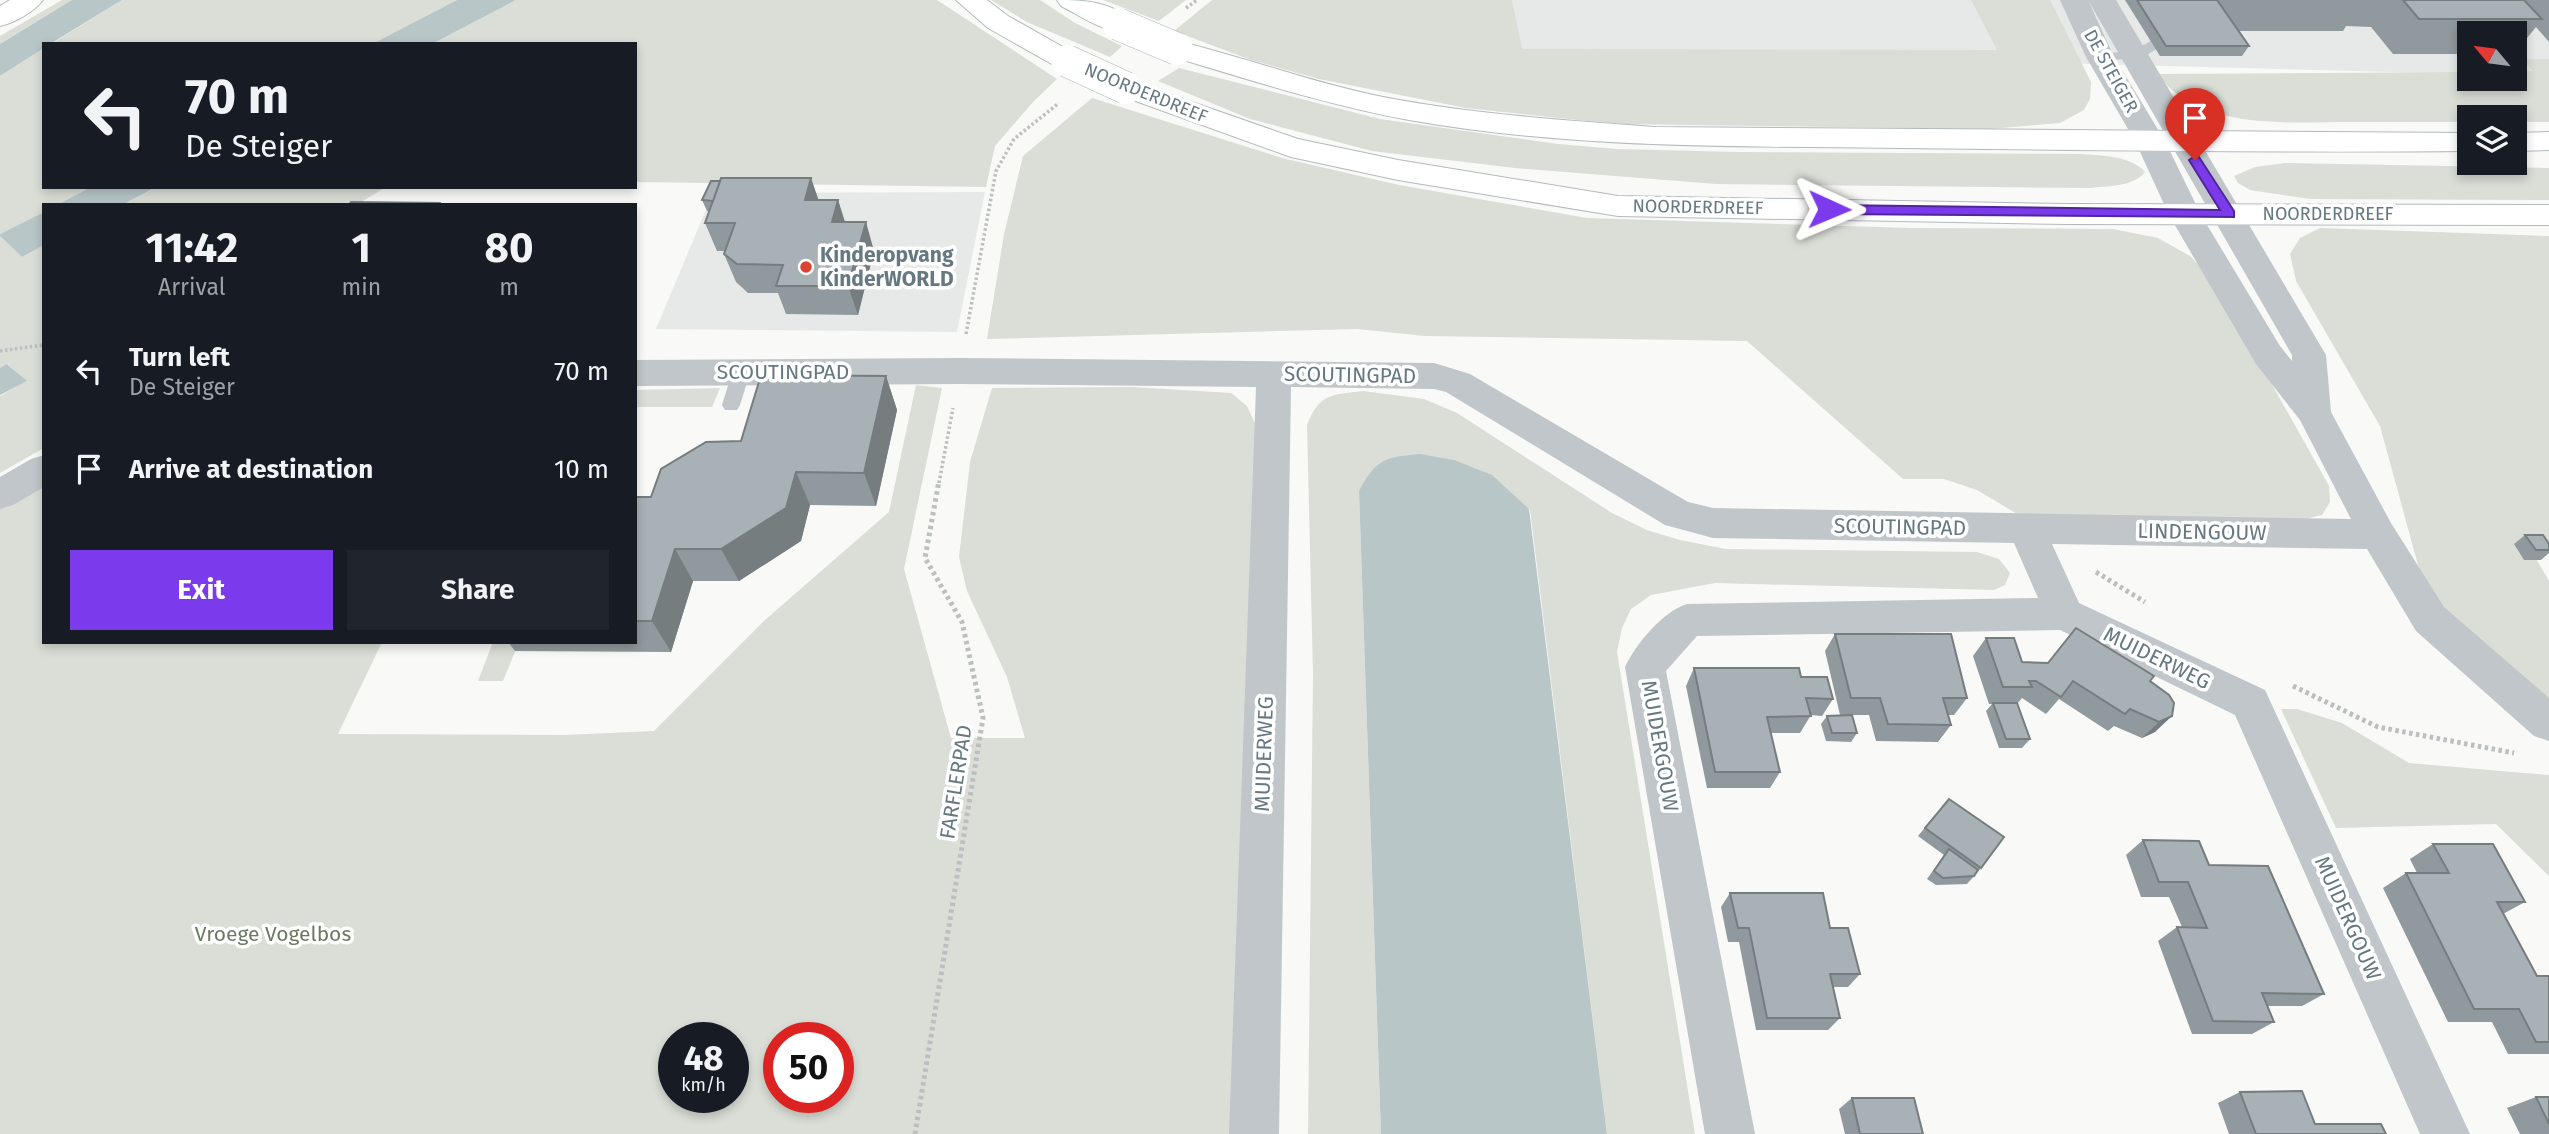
<!DOCTYPE html>
<style>
body{margin:0;font-family:"Fira Sans",sans-serif;background:#20242c;color:#f1f3f6;height:100vh;display:flex;flex-direction:column;font-size:26px;white-space:nowrap}
*{box-sizing:border-box;margin:0}
p{font-size:23px;color:#9ea1a6}
.icon{flex:none;width:38px;height:38px;fill:none;stroke:currentColor;stroke-width:2;stroke-linecap:round;stroke-linejoin:round}
.map{position:relative;flex:1;overflow:hidden}
.sheet{position:absolute;left:42px;top:203px;width:595px;height:441px;display:flex;flex-direction:column;background:#171b24;border-radius:0px;box-shadow:0 4px 10px #0003}
.sheet>*{flex:none}
.top-card{position:absolute;left:42px;top:42px;width:595px;height:147px;border-radius:0px;box-shadow:0 4px 10px #0003;background:#171b24;color:#f1f3f6;overflow:hidden}
.needle{width:46px;rotate:299deg}
.buttons{position:absolute;left:2457px;top:21px;display:grid;gap:14px}
.buttons a{display:grid;place-items:center;width:70px;height:70px;border-radius:0px;background:#171b24;box-shadow:0 4px 10px #0003;font-size:35px}
.speed{position:absolute;left:658px;top:1022px;display:flex;gap:14px;font-size:35px;font-weight:700;text-align:center}
.speed>*{display:grid;place-content:center;width:91px;height:91px;border-radius:50%;background:#171b24;box-shadow:0 4px 10px #0003;line-height:1}
.speed small{font-size:18px;font-weight:400}
.speed .limit{border:10px solid #d22;background:#fff;color:#111}
.pin{position:absolute;display:grid;place-items:center;width:60px;height:60px;color:#fff;margin:-72px -30px;border-radius:50% 50% 50% 0;rotate:-45deg;box-shadow:0 0 7px #0007}
.pin .icon{rotate:45deg}
.me{position:absolute;width:77px;margin:-38px;rotate:91deg;stroke-linejoin:round;filter:drop-shadow(0 0 5px #0008)}
.turn{display:flex;align-items:center;gap:24px;height:147px;padding:0 28px;font-size:32px}
.turn .icon{width:91px;height:91px;stroke-width:2.5}
.turn b{display:block;font-size:49px;line-height:60px}
.eta{display:flex;justify-content:space-evenly;align-items:center;height:119px;text-align:center}
.eta b{font-size:42px;font-weight:700;line-height:49px}
.action{display:flex;gap:14px;margin-top:auto;padding:14px 28px}
.action a{flex:1;height:80px;border-radius:0px;background:#7c3aed;color:#fff;font-size:28px;font-weight:700;line-height:80px;text-align:center}
.action a+a{background:#20242c;color:#f1f3f6}
ul{padding:0;list-style:none}
li{display:flex;align-items:center;gap:21px;height:98px;padding:0 28px}
li div{flex:1}
li b{display:block;font-size:26px}
li em{font-style:normal}
.map>svg:first-child{display:block}
.built{fill:#e7e9e8}
.green{fill:#daded6;fill-rule:evenodd}
.water{fill:#b8c6c8}
.lines{fill:none;stroke-linecap:round;stroke-linejoin:round}
.secondary-casing{stroke:#b3babd;stroke-width:2}
.path-far1{stroke:#bbbfc1;stroke-width:3.5;stroke-dasharray:2.5 2.5;stroke-linecap:butt}
.path{stroke:#bbbfc1;stroke-width:5;stroke-dasharray:3.5 3.5;stroke-linecap:butt}
.lane{fill:#c0c6c9;fill-rule:evenodd}
.street{fill:#c0c6c9;fill-rule:evenodd}
.secondary{fill:#fff;fill-rule:evenodd}
.secondary-bridge-casing{stroke:#b3babd;stroke-width:33;stroke-linecap:butt}
.secondary-bridge{stroke:#fff;stroke-width:32}
.wall{fill:#90999d}
.shaded-wall{fill:#767d7f}
.building{fill:#a8b2b6;stroke:#767d7f;stroke-width:2}
.route{fill:#7c3aed;stroke:#51269a;stroke-width:2}
.poi-dot{fill:#db4435;stroke:#fff;stroke-width:2.5}
.labels{text-anchor:middle;stroke-width:7;stroke-linejoin:round;paint-order:stroke}
.far-street-label{font-size:18px;fill:#667981;stroke:#fff}
.poi-label{font-size:21px;font-weight:bold;fill:#667981;stroke:#fff;text-anchor:start}
.street-label{font-size:21px;fill:#667981;stroke:#fff}
.park-label{font-size:21px;fill:#6b7964;stroke:#fff}
</style>
<div class="map">
<svg width="2549" height="1134" viewBox="0 0 2549 1134">
<rect width="100%" height="100%" fill="#f9f9f7"/>
<g class="built">
<polygon points="1430,0 2549,0 2549,76 2515,75 2515,33 2469,33 2469,74 1434,47"/>
<polygon points="985,192 957,332 656,329 713,193"/>
</g>
<g class="green">
<polygon points="62,0 72,0 0,44 0,36"/>
<polygon points="122,0 457,0 372,44 51,44"/>
<polygon points="516,0 937,0 1057,79 1033,102 995,146 986,187 635,182 635,44 432,44"/>
<polygon points="991,0 1040,0 1075,23 1122,46 1110,57 1027,22"/>
<polygon points="1103,0 1186,0 1159,21"/>
<polygon points="1212,0 1512,0 1522,49 1997,50 1971,0 2050,0 2091,82 2090,99 2084,110 2060,123 1988,129 1616,124 1466,108 1319,79 1251,60 1174,31"/>
<polygon points="44,48 44,187 91,187 57,205 44,205 44,212 0,234 0,76"/>
<path d="M2522 59H2549V122H2515V117H2469V122C2429 122 2390 122 2350 122 2290 122 2197 131 2158 74L2469 72V79H2515V72L2533 71Z"/>
<path d="M1179 68 1380 119 1558 144 1617 149 1740 152 2080 154C2099 155 2132 156 2145 172 2133 187 2107 186 2090 188L1716 184 1515 168 1372 151 1250 119 1158 81Z"/>
<polygon points="1092,98 1282,158 1399,185 1587,218 1911,228 2113,229 2158,238 2190,256 2214,281 2329,486 2330,502 2322,515 2305,519 2019,515 1977,490 1944,479 1903,479 1747,341 1425,336 1357,329 987,339 1004,234 1023,156"/>
<polygon points="2285,163 2549,168 2549,200 2310,199 2250,190 2238,183 2234,176 2255,167"/>
<polygon points="156,187 386,187 356,205 122,205"/>
<polygon points="2320,228 2549,236 2549,549 2531,550 2549,581 2549,708 2457,633 2421,576 2380,426 2296,281 2290,254 2300,238"/>
<polygon points="0,236 22,257 44,245 44,448 0,473 0,396 26,381 8,364 0,368"/>
<path d="M916 385 942 388 904 569 951 738H1025L1007 677 967 591 959 557 970 462 992 388 1133 387 1231 393 1247 406 1256 426 1234 1134H0V508L44 482V642H382L338 734 565 735 654 731 765 620 889 512ZM674 1038H733V1097H674ZM779 1038H838V1097H779Z"/>
<polygon points="720,388 712,407 635,407 635,390"/>
<path d="M1363 391 1424 399 1457 413 1612 513 1647 530 1680 540 1726 549 1977 552 1999 559 2010 573 2005 585 1994 590 1715 583 1651 595 1631 609 1622 628 1617 652 1695 1134H1607L1530 509 1359 491 1381 1134H1308L1313 673 1307 425C1320 393 1331 395 1363 391Z"/>
<polygon points="493,642 519,642 503,681 478,681"/>
<polygon points="2281,709 2297,709 2342,723 2409,763 2549,775 2549,876 2496,824 2336,828"/>
</g>
<g class="water">
<polygon points="72,0 122,0 50,44 44,44 44,48 0,76 0,44"/>
<polygon points="457,0 516,0 432,44 372,44"/>
<polygon points="91,187 156,187 122,205 57,205"/>
<polygon points="44,212 44,245 22,257 0,236 0,234"/>
<polygon points="7,364 27,381 0,395 0,368"/>
<path d="M1420 454 1454 460 1492 475 1529 509 1607 1134H1381L1359 491C1376 459 1385 457 1420 454Z"/>
</g>
<g class="lines">
<g class="secondary-casing">
<g id="secondary">
<path d="M10 0H43C34 12 14 23 0 26V6Z"/>
<polygon points="956,0 987,0 1008,16 1077,55 1081,61 1077,67 1067,70 1057,67 988,28"/>
<path d="M1057 0C1082 0 1116 1 1132 24L1128 30C1106 35 1081 16 1061 6Z"/>
<path d="M1177 41C1244 57 1310 82 1378 96 1469 114 1562 120 1654 127L2469 133V151C2280 153 2091 150 1902 148 1737 146 1572 149 1409 120 1327 105 1247 79 1167 55L1163 49 1167 43Z"/>
<polygon points="1126,79 1298,139 1398,160 1618,196 2067,204 2549,205 2549,225 2067,224 1618,216 1398,180 1291,157 1116,94 1112,88 1116,82"/>
<polygon points="2549,132 2549,150 2515,151 2515,133"/>
</g>
</g>
<g class="path-far1">
<polyline points="1186,8 1197,0"/>
<polyline points="966,334 996,171 1014,139 1059,103"/>
<polyline points="0,351 44,345"/>
<polyline points="939,483 953,408"/>
</g>
<g class="path">
<polyline points="2096,572 2145,602"/>
<polyline points="2293,686 2378,727 2514,753"/>
<polyline points="915,1134 983,718 962,622 925,558 939,481"/>
</g>
<g class="lane">
<polygon points="2163,0 2177,0 2192,26 2190,29 2140,59 2095,60 2095,54 2100,53 2132,52 2177,25"/>
<polygon points="741,367 747,369 750,373 740,405 737,410 725,410 722,405 732,373 735,369"/>
</g>
<g class="street">
<path d="M2060 0H2088L2114 57 2165 141 2201 215 2280 346 2292 361V355L2088 0H2116L2326 355 2331 412 2391 523 2444 607 2549 698V741L2534 736 2416 631 2367 549 2052 544 2079 603 2265 690 2470 1134H2420L2235 715 2060 630 1697 636 1666 671 1755 1134H1705L1625 667C1636 644 1662 612 1687 604L2038 598 2014 543 1713 538 1665 525 1446 392 1434 389 1291 387 1279 1134H1229L1256 387 960 384 635 386V360L960 358 1434 363 1470 374 1688 502 1713 508 2351 519 2300 420 2256 364 2169 215 2135 141 2086 57Z"/>
<polygon points="44,455 44,487 13,505 0,509 0,477 31,459"/>
</g>
<use href="#secondary" class="secondary"/>
<g class="secondary-bridge-casing">
<g id="secondary-bridge">
<polyline points="1118,24 1177,49"/>
<polyline points="1067,61 1126,88"/>
</g>
</g>
<use href="#secondary-bridge" class="secondary-bridge"/>
</g>
<g class="wall">
<polygon points="2125,0 2549,0 2549,42 2536,27 2515,53 2515,33 2469,33 2469,54 2393,54 2371,27 2346,26 2343,31 2239,31 2249,46 2242,56 2160,56"/>
<polygon points="702,200 838,200 845,222 874,251 858,315 786,314 778,293 748,293 736,282 724,254 725,251 717,251 705,223 709,211 707,211"/>
<polygon points="886,376 897,410 876,506 810,505 801,541 739,581 693,581 671,652 515,651 508,642 635,642 635,497 651,497 741,441"/>
<polygon points="2525,535 2549,544 2549,553 2541,560 2524,560 2514,544"/>
<polygon points="1835,634 1967,698 1954,715 1948,715 1951,725 1938,742 1876,741 1869,715 1840,715 1825,651"/>
<polygon points="1986,638 2022,662 2150,681 2174,703 2155,732 2142,738 2114,726 2108,731 2059,699 2046,714 2022,698 2017,704 2030,739 2022,748 1999,748 1986,711 1992,704 1989,704 1973,656"/>
<polygon points="1694,668 1801,677 1833,699 1822,716 1811,715 1800,733 1771,733 1780,772 1770,788 1707,788 1686,686"/>
<polygon points="1827,716 1857,733 1851,742 1826,741 1821,724"/>
<polygon points="1949,799 1981,868 1967,884 1936,885 1927,879 1944,855 1918,836"/>
<polygon points="2143,840 2209,865 2324,994 2302,1006 2267,1006 2274,1022 2252,1034 2192,1034 2158,941 2177,927 2182,927 2169,897 2141,897 2126,855"/>
<polygon points="2433,844 2525,902 2503,914 2537,976 2549,976 2549,1054 2508,1054 2492,1022 2448,1022 2383,888 2406,873 2417,873 2410,859"/>
<polygon points="1730,893 1830,928 1860,974 1848,987 1833,987 1840,1018 1828,1030 1756,1030 1739,942 1728,942 1721,907"/>
<polygon points="2240,1092 2315,1124 2386,1134 2229,1134 2218,1103"/>
<polygon points="2536,1097 2549,1097 2549,1134 2520,1134 2507,1108"/>
<polygon points="1852,1098 1923,1134 1845,1134 1839,1109"/>
</g>
<g class="shaded-wall">
<polygon points="811,178 821,207 805,200"/>
<polygon points="838,200 847,229 832,222"/>
<polygon points="866,222 874,251 858,315 848,286"/>
<polygon points="886,376 897,410 876,506 864,473"/>
<polygon points="796,472 810,505 801,541 739,581 721,549"/>
<polygon points="675,549 693,581 671,652 652,621"/>
<polygon points="2172,716 2155,732 2142,738 2159,722"/>
</g>
<g class="building">
<polygon points="2137,0 2217,0 2249,46 2166,46"/>
<polygon points="2403,0 2524,0 2542,19 2419,19"/>
<polygon points="721,178 811,178 805,200 838,200 832,222 866,222 848,286 776,286 783,265 737,264 724,254 735,223 705,223"/>
<polygon points="711,181 720,181 713,201 702,200"/>
<polygon points="351,202 439,203 437,205 349,205"/>
<polygon points="761,375 886,376 864,473 796,472 786,508 721,549 675,549 652,621 635,621 635,497 651,497 661,469 706,442 741,441"/>
<polygon points="2525,535 2543,535 2549,544 2549,550 2536,550"/>
<polygon points="2076,628 2154,676 2150,681 2169,695 2174,703 2172,716 2159,722 2130,709 2125,714 2073,681 2061,697 2036,681 2029,681 2032,687 2003,687 1986,638 2014,638 2022,662 2048,663"/>
<polygon points="1835,634 1951,634 1967,698 1943,698 1951,725 1888,724 1880,698 1851,698"/>
<polygon points="1694,668 1799,668 1801,677 1827,677 1833,699 1806,698 1811,716 1767,717 1780,772 1715,772"/>
<polygon points="1993,703 2017,703 2030,739 2006,739"/>
<polygon points="1852,715 1857,733 1832,733 1827,716"/>
<polygon points="1949,799 2004,837 1981,868 1925,828"/>
<polygon points="2143,840 2199,841 2209,865 2268,866 2324,994 2262,993 2274,1022 2213,1021 2177,927 2207,928 2188,882 2159,882"/>
<polygon points="2433,844 2493,844 2525,902 2497,902 2537,976 2549,976 2549,1042 2536,1042 2519,1009 2474,1009 2406,873 2449,873"/>
<polygon points="1949,849 1978,870 1974,876 1943,878 1934,871"/>
<polygon points="1730,893 1823,893 1830,928 1848,928 1860,974 1830,974 1840,1018 1767,1018 1749,928 1738,928"/>
<polygon points="2302,1091 2315,1124 2381,1124 2386,1134 2256,1134 2240,1092"/>
<polygon points="2536,1097 2549,1097 2549,1124"/>
<polygon points="1852,1098 1914,1098 1923,1134 1860,1134"/>
</g>
<polygon class="route" points="2195,156 2199,157 2234,211 2234,217 1829,214 1823,209 1829,205 2220,210 2189,160"/>
<circle class="poi-dot" cx="806" cy="267" r="7"/>
<g class="labels">
<g class="far-street-label">
<text transform="translate(2111 71) rotate(61)" y="6">DE STEIGER</text>
<text transform="translate(1146 93) rotate(22)" y="6">NOORDERDREEF</text>
<text transform="translate(1698 207) rotate(1)" y="6">NOORDERDREEF</text>
<text x="2328" y="220">NOORDERDREEF</text>
</g>
<g class="poi-label">
<text x="820" y="262">Kinderopvang<tspan x="820" dy="24">KinderWORLD</tspan></text>
</g>
<g class="street-label">
<text x="783" y="379">SCOUTINGPAD</text>
<text transform="translate(1350 375) rotate(1)" y="7">SCOUTINGPAD</text>
<text transform="translate(1900 527) rotate(1)" y="7">SCOUTINGPAD</text>
<text transform="translate(2202 532) rotate(1)" y="7">LINDENGOUW</text>
<text transform="translate(2157 658) rotate(26)" y="7">MUIDERWEG</text>
<text transform="translate(1660 746) rotate(80)" y="7">MUIDERGOUW</text>
<text transform="translate(1264 754) rotate(-88)" y="7">MUIDERWEG</text>
<text transform="translate(956 782) rotate(-81)" y="7">FARFLERPAD</text>
<text transform="translate(2348 918) rotate(66)" y="7">MUIDERGOUW</text>
</g>
<g class="park-label">
<text x="273" y="941">Vroege Vogelbos</text>
</g>
</g>
</svg>
<div class="buttons">
<a><svg class="needle" viewBox="-14 -14 28 28"><path d="M0-13l5 13h-10z" fill="#e53935"/><path d="M0 13l5-13h-10z" fill="#9ea1a6"/></svg></a>
<a><svg class="icon" aria-label="layers" viewBox="0 0 24 24"><path d="M12 4l9 5-9 5-9-5zM3 14l9 5 9-5"/></svg></a>
</div>
<div class="speed"><div>48<small>km/h</small></div><div class="limit">50</div></div>
<div class="pin" style="left:2195px;top:160px;background:#d93025"><svg class="icon" aria-label="arrive" viewBox="0 0 24 24"><path d="M6 21V4h12l-3 4 3 4H6"/></svg></div>
<svg class="me" style="left:1829px;top:209px" viewBox="-20 -20 40 40"><path d="M0-17L14 15 0 8-14 15z" fill="#7c3aed" stroke="#fff" stroke-width="4"/></svg>
<div class="top-card">
<div class="turn"><svg class="icon" aria-label="left" viewBox="0 0 24 24"><path d="M17 20v-9H6M10 6l-5 5 5 5"/></svg><div><b>70 m</b>De Steiger</div></div>
</div>
<section class="sheet">
<div class="eta">
<div><b>11:42</b><p>Arrival</p></div>
<div><b>1</b><p>min</p></div>
<div><b>80</b><p>m</p></div>
</div>
<ul>
<li><svg class="icon" aria-label="left" viewBox="0 0 24 24"><path d="M17 20v-9H6M10 6l-5 5 5 5"/></svg><div><b>Turn left</b><p>De Steiger</p></div><em>70 m</em></li>
<li><svg class="icon" aria-label="arrive" viewBox="0 0 24 24"><path d="M6 21V4h12l-3 4 3 4H6"/></svg><div><b>Arrive at destination</b></div><em>10 m</em></li>
</ul>
<div class="action"><a>Exit</a><a>Share</a></div>
</section>
</div>
